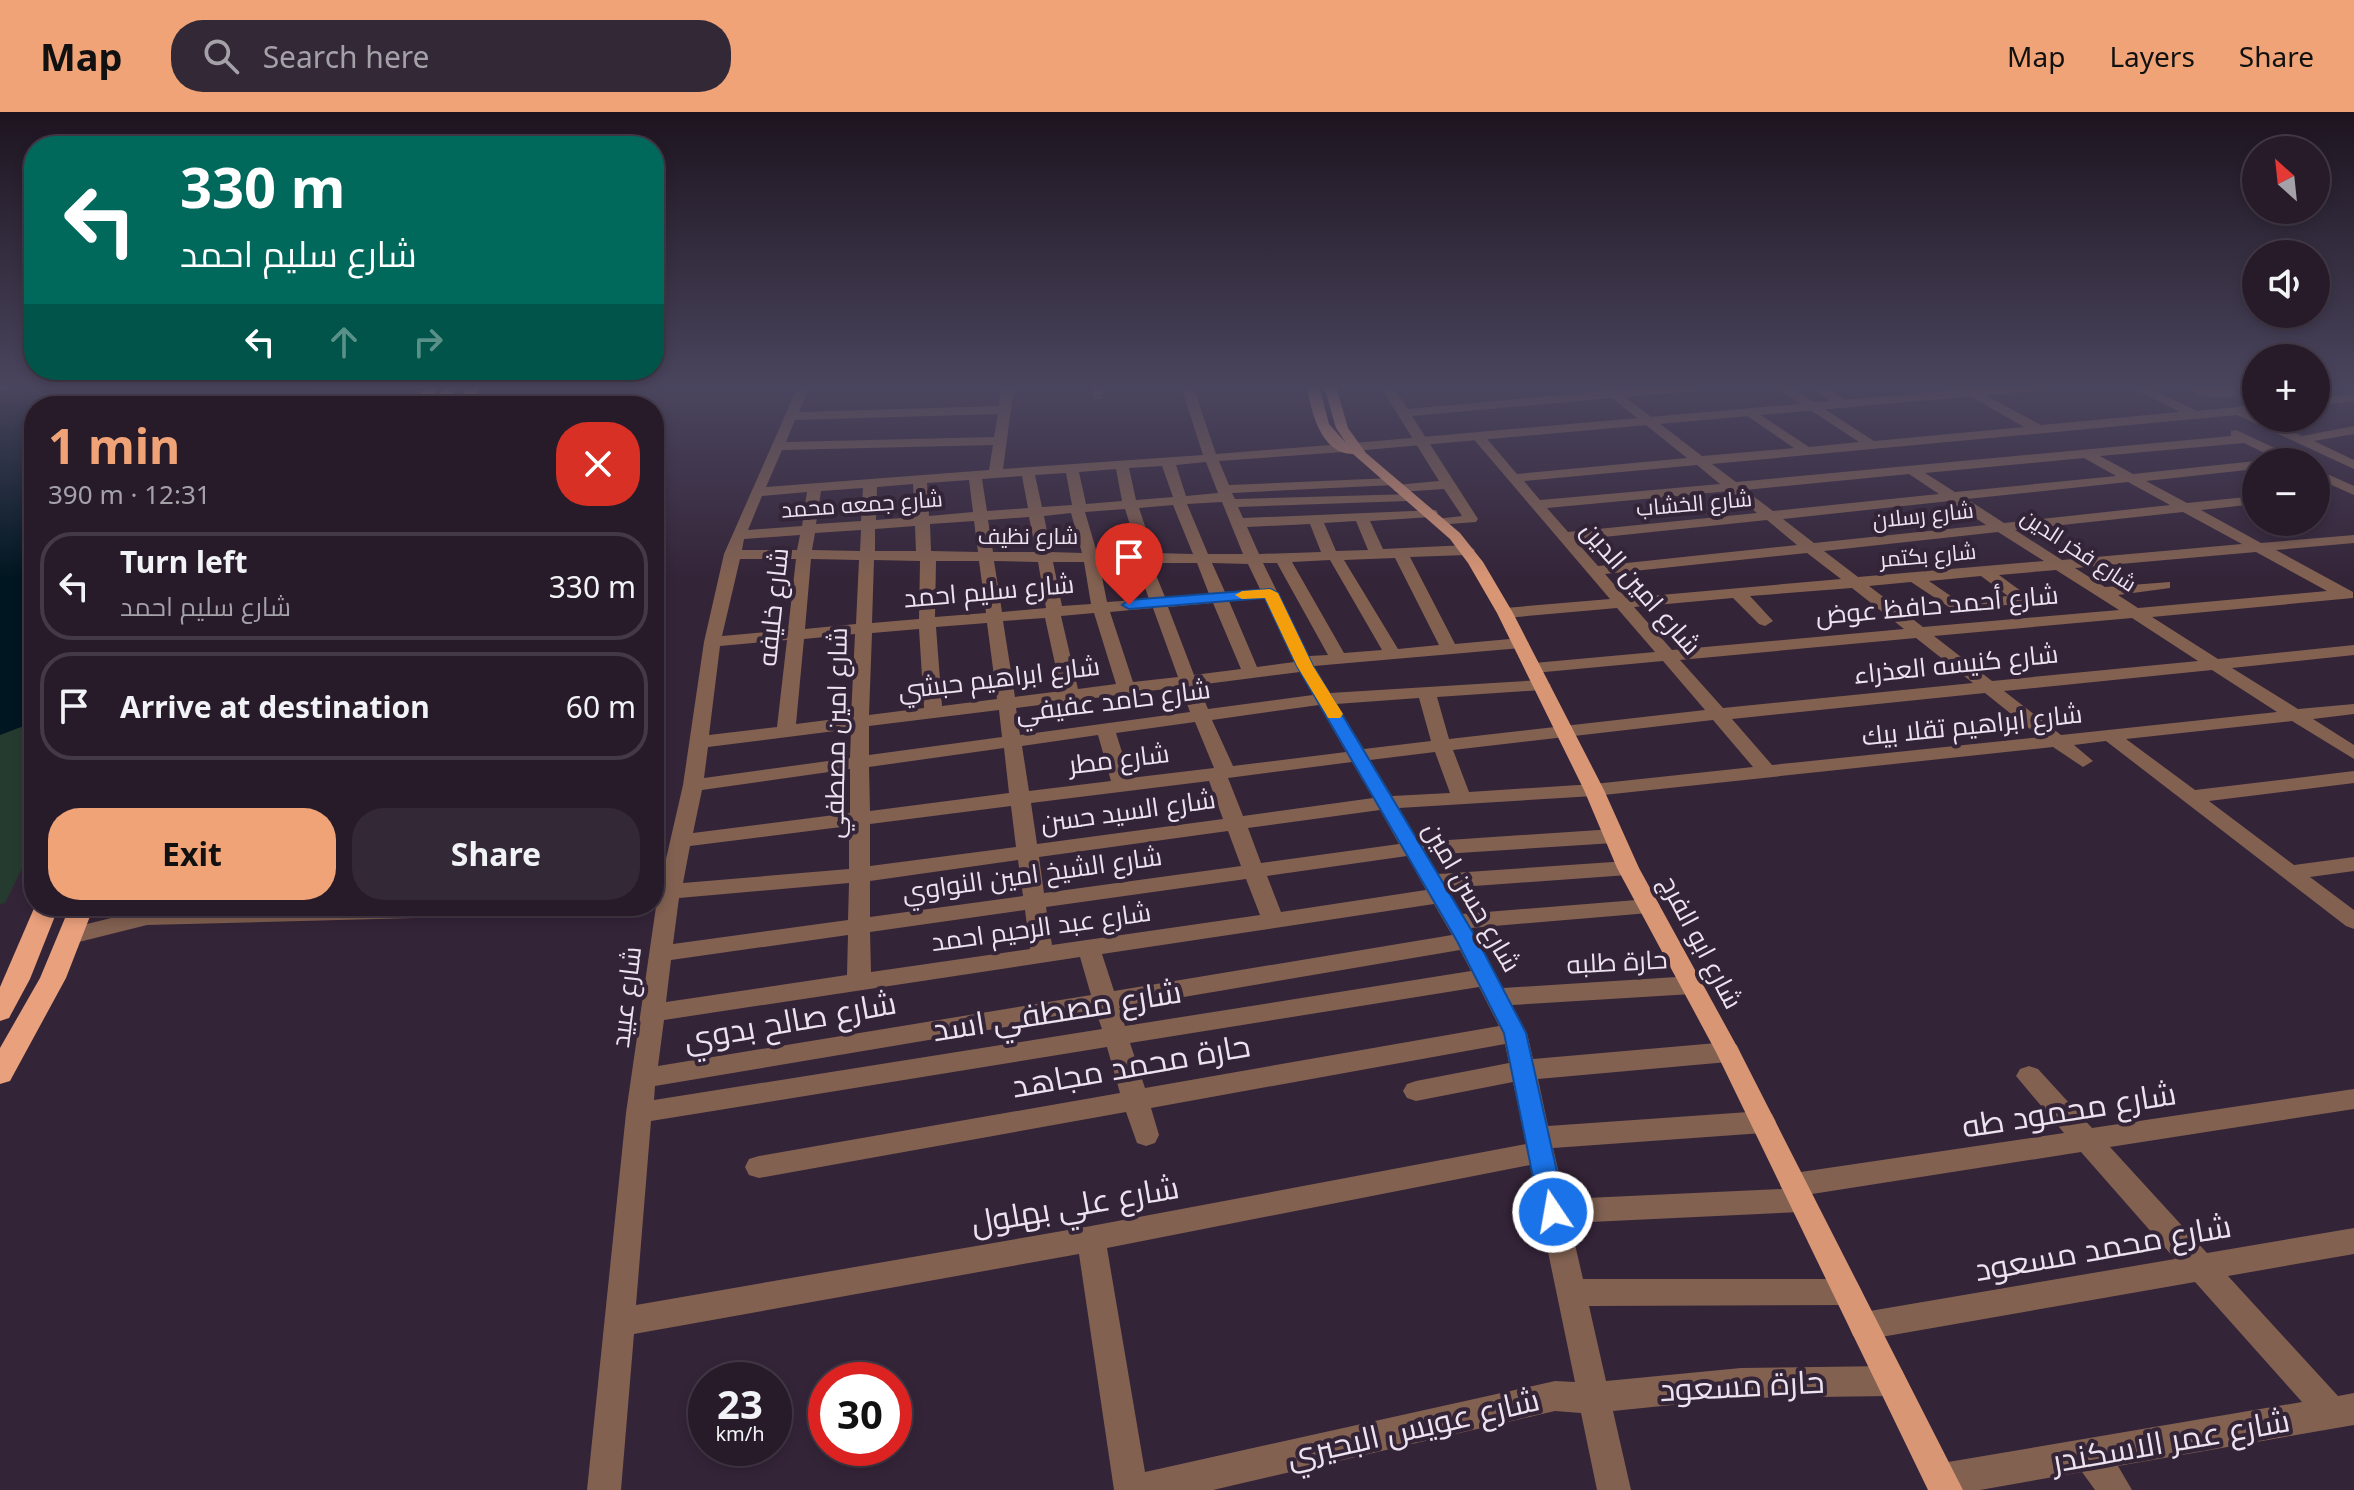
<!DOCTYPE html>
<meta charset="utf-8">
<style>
body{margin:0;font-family:"Noto Sans",Cairo,sans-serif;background:#332836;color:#f1f3f6;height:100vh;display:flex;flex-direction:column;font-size:30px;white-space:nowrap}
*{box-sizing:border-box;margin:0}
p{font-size:26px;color:#a4a1a8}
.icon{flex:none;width:44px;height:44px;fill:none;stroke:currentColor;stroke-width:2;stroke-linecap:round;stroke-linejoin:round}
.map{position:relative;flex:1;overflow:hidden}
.drawer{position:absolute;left:24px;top:284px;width:640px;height:520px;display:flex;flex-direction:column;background:#271b2a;border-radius:32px;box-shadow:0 4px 12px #0003,0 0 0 2px #433947}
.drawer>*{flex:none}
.hud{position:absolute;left:24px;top:24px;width:640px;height:244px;border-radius:32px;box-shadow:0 4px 12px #0003,0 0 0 2px #433947;background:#00695c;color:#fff;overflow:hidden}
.needle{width:52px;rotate:333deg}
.fabs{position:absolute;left:2242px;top:24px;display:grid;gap:16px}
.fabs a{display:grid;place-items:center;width:88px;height:88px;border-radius:50%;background:#271b2a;box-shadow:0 4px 12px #0003,0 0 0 2px #433947;font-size:40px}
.speed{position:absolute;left:688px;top:1250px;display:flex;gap:16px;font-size:40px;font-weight:700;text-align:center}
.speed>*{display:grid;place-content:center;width:104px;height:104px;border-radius:50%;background:#271b2a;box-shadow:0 4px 12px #0003,0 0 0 2px #433947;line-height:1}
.speed small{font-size:20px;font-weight:400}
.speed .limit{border:12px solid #d22;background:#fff;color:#111}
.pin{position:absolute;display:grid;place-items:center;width:68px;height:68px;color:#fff;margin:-82px -34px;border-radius:50% 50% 50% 0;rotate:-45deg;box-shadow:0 0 8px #0007}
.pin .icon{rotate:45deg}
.me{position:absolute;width:88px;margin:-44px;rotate:348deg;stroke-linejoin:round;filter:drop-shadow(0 0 6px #0008)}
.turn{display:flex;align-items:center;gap:28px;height:168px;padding:0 24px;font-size:36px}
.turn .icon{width:104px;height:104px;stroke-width:2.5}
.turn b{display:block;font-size:56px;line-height:68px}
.lanes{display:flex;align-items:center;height:76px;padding:0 24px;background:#0003;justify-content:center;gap:40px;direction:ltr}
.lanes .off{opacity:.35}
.round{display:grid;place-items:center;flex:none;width:84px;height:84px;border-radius:32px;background:#332836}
.summary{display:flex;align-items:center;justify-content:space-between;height:136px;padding:0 24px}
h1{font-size:48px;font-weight:700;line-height:60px;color:#efa377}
.button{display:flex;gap:16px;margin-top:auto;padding:16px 24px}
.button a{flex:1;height:92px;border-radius:32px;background:#efa377;color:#111;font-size:32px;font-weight:700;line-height:92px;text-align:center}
.button a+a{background:#332836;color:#f1f3f6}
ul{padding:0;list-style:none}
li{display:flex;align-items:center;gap:24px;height:108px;margin:0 16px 12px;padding:0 8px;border:4px solid #433947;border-radius:32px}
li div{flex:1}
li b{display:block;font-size:30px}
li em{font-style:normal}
header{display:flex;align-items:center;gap:48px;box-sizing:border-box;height:112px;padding:0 40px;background:#efa377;color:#111}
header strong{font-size:38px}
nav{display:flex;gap:44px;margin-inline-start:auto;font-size:28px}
.search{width:560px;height:72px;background:#332836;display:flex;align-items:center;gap:20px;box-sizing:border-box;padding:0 28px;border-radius:32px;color:#a4a1a8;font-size:30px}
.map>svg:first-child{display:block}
.green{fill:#263b30}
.water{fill:#001621}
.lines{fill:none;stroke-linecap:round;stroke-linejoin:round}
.minor{fill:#826151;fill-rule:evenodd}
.tertiary{fill:#826151;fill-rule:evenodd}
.primary{fill:#d89675;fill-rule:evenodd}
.trunk{fill:#e9a07c;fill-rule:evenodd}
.route{fill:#1a73e8;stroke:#114b97;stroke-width:2}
.slow{fill:#f59e0b}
.labels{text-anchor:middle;stroke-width:8;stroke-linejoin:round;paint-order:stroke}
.far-street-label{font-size:22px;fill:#ede3f0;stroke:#342438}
.street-label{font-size:26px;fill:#ede3f0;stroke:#342438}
.near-street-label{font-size:32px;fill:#ede3f0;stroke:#342438}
</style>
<header>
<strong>Map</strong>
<div class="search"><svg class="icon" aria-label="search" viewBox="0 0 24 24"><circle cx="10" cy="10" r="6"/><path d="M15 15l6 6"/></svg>Search here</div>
<nav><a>Map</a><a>Layers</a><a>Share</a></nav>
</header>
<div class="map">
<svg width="2354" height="1378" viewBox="0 0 2354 1378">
<rect width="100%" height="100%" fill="#342438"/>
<polygon class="green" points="34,610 34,732 5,791 0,792 0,623"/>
<polygon class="water" points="0,274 315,274 297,294 34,294 34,610 0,623"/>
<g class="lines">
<g class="minor">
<path d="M798 274H810L799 300 999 294 1002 274H1014L1003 357 1203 343 1181 274H1193L1216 342 1343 332 1350 336 1343 340 1219 349 1229 373 1391 366 1396 367V373L1439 369 1380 274H1392L1408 297 1604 279 1598 274H1612L1617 278 1711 274 1705 278 1625 285 1702 344 1794 336 1746 303V297L1750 296 1809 335 1859 330 1774 274H1789L1874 329 2024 315 1953 274H1968L2041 313 2180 300 2129 274H2145L2197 299 2256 293V301H2253L2256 306H2264L2302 324 2354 314V322L2314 329 2354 348V357L2237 303 1712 352 1736 370 2231 324V319L2236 318 2298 347 2300 350H2283L2244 331 2100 344 2133 362 2256 349 2260 350H2256V357L2146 369 2187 391 2256 384V392L2201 398 2261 431 2354 423V431L2276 438 2353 480V486L2152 505 2218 547 2354 533V543L2232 556 2298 597 2354 592V602L2313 607 2354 633V647L2292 609 2126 627 2195 678 2354 659V671L2209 689 2294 753 2354 745V759L2310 765 2354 798V817L2346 814 2106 629 2074 633 2093 649 2083 655 2053 635 1594 684 1399 696 1419 730 1614 717 1624 724 1614 731 1427 743 1438 762 1628 749 1636 751 1639 756 1636 761 1628 763 1447 776 1462 802 1649 787 1657 789 1660 794 1657 799 1649 801 1471 816 1503 876 1692 864 1700 867 1704 873 1700 879 1692 882 1512 893 1527 921 1533 947 1728 930 1737 933 1740 940 1737 947 1728 950 1538 967 1548 1014 1763 999 1772 1002 1776 1010 1772 1018 1763 1021 1553 1036 1565 1087 1782 1077 1780 1073 1784 1065 1794 1061 2064 1021 2016 964 2020 957 2029 954 2038 957 2092 1016 2354 977V997L2110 1035 2207 1141 2354 1116V1142L2228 1164 2338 1284 2354 1281V1313L2118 1354 2132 1378H2095L2082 1360 1980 1378H1930L1925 1368 1930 1356 1942 1351 2302 1290 2195 1170 1864 1228 1853 1224 1849 1214 1853 1204 1864 1200 2175 1147 2081 1040 1812 1082 1815 1088 1811 1096 1801 1100 1570 1111 1583 1167H1847L1857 1170 1862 1180 1857 1190 1847 1193 1589 1194 1606 1269 1741 1256 1891 1254 1902 1258 1907 1269 1902 1280 1891 1284 1741 1286 1613 1299 1631 1378H1597L1581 1301 1555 1299 1213 1378H1114L1079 1142 634 1222 621 1378H587L626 1001 657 788H654V774L660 773 683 673 704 530 724 442ZM1612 286 1687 346 1517 362 1482 321 1471 324 1610 487 1505 496 1497 501 1505 506 1617 496 1655 540 1534 551 1525 556 1534 561 1663 549 1705 598 1449 627 1437 585 1542 578 1551 573 1542 568 1330 581 1314 554 1521 536 1529 531 1521 526 1455 532 1410 445 1467 443 1475 438 1467 433 1383 437 1370 409 1431 405 1438 401 1436 398 1243 406 1238 395 1408 389 1415 385 1413 382 1235 387 1232 381 1394 373V379L1399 380 1444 377 1462 404 1436 407V413L1476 410 1478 407 1412 304ZM998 302 994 325 786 330 795 308ZM993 333 989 358 766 375 782 338ZM2084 346 2116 364 1955 380 1925 361ZM1206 350 1218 381 1186 384 1176 353ZM1697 353 1720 372 1540 388 1524 369ZM1162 354 1173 385 1136 388 1129 356ZM1116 357 1122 389 1086 392 1079 360ZM1066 361 1072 393 1042 395 1035 363ZM1909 362 1939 382 1773 399 1745 378ZM1022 364 1028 396 987 399 982 367ZM969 368 973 400 929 404 927 371ZM2128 370 2170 393 2004 411 1967 387ZM913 372 915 405 876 408 877 375ZM863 376 861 409 816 412 821 379ZM1730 379 1757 401 1568 420 1547 396ZM807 380 802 414 748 418 762 384ZM1950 389 1986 413 1814 431 1783 407ZM1222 390 1243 442H1208L1187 392ZM1173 393 1193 442 1154 441 1139 396ZM1125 397 1139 441H1097L1085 400ZM2183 400 2242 432 2062 448 2015 418ZM1071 401 1082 441 1051 440 1044 404ZM1029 405 1036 440H993L988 408ZM1767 408 1797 433 1598 454 1575 428ZM974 409 978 440 931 439 930 412ZM1356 409 1368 438 1336 439 1324 411ZM1310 412 1321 440 1259 442 1247 415ZM915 414 916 439H875V417ZM861 418 860 439 812 438 815 421ZM1998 420 2044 449 1858 465 1824 439ZM800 423 797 438H742L744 427ZM2256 440 2327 479 2138 496 2118 483 2170 476V470L2105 475 2075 456ZM1807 441 1841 467 1626 486 1605 462ZM1395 446 1439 533 1398 537 1344 448ZM740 447H796L788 518 722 524ZM811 447 859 448 856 512 805 517ZM874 448 920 449 919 507 872 511ZM1330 448 1382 538 1344 541 1292 450ZM936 449H979L986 501 935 505ZM994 449 1038 450 1046 496 1002 500ZM1053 450H1084L1091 492 1062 494ZM1099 450H1136L1149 487 1107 490ZM1151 451H1197L1209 482 1165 485ZM1212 451 1248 452 1260 477 1225 480ZM1263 451H1277L1328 543 1309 544ZM2056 458 2119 498 1923 515 1869 474 1911 470 1955 499 2024 491 2027 485 2025 482 1999 463ZM1981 464 2008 484 1958 489 1929 469ZM1852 476 1904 517 1672 538 1634 495 1733 486 1759 512 1765 514 1773 509 1750 484ZM1264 486 1294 550 1257 555 1229 489ZM1213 491 1241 557 1194 563 1168 495ZM1153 496 1178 565 1133 570 1110 500ZM1094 501 1116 572 1078 577 1061 504ZM1045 506 1061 579 1015 585 1003 509ZM2132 506 2198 549 1992 569 1934 524ZM987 511 997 587 942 594 936 515ZM919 517 924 596 869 603 872 521ZM855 522 851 605 796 612 804 527ZM1916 526 1973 571 1723 596 1680 548ZM787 528 777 615 709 623 720 534ZM2212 558 2277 600 2061 623 2004 579ZM1300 560 1313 583 1208 597 1198 573ZM1181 575 1190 600 1020 623 1016 596ZM1985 581 2040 625 1772 653 1732 607ZM1419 586 1431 629 1364 637 1336 592ZM1319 593 1346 640 1233 654 1212 608ZM999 598 1002 625 869 643V614ZM1713 608 1753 655 1594 672 1469 680 1453 638ZM1195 610 1214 656 1130 666 1116 621ZM851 617 850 646 704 666 708 635ZM1098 623 1111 669 1029 679 1022 634ZM1004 636 1009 681 870 699 869 655ZM1435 640 1450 681 1392 684 1370 648ZM1352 650 1373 686 1243 704 1228 666ZM850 657V701L693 721 702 678ZM1209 669 1223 707 1037 732 1031 691ZM1011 694 1016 735 870 754V712ZM1380 698 1399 732 1261 751 1248 716ZM849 714V757L683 771 690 734ZM1228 719 1241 754 1044 781 1039 745ZM1407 744 1426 778 1281 800 1267 764ZM1018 748 1023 784 870 805V769ZM1246 767 1260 803 1052 833 1046 795ZM849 771 848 808 673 832 679 786ZM1434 792 1452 823 1114 879 1102 842ZM1025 798 1030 837 871 860 870 820ZM848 823 847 863 666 890 671 848ZM1460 838 1471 859 1125 914 1119 896ZM1080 845 1091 883 658 954 664 908ZM1479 875 1499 914 1145 976 1130 931ZM1096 900 1102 917 654 988 655 974ZM1505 932 1509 951 1416 969 1407 972 1403 979 1407 986 1416 989 1513 970 1526 1032 1091 1114 636 1193 651 1009 1107 935 1120 981 759 1044 749 1047 745 1055 749 1063 759 1066 1126 1000 1137 1031 1146 1034 1155 1031 1159 1023 1151 996ZM1530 1053 1575 1270 1555 1269 1145 1360 1107 1136Z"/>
<polygon points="1092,274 1104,274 1102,287 1094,287"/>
<polygon points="1814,274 1824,274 1851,292 1841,295 1815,279"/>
<path d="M2184 274 2232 277 2238 281C2222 291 2199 284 2184 274Z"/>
<polygon points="2354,281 2354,289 2316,294 2316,286"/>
<polygon points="2316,357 2354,374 2354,383 2316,366"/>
<polygon points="291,794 622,794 619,799 611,801 147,813 71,832 63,830 60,824 63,818 147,797"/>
</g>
<polygon class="tertiary" points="2001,274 2050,274 2044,278 1343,340 1336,336 1343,332"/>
<g class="primary">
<polygon points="0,274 14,274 0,279"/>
<path d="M1307 274H1319L1329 312 1346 331 1336 316 1324 274H1336L1348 316 1366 341 1460 421 1483 450 1513 501 1604 678 1639 756 1740 940 1963 1378H1928L1716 940 1617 756 1584 678 1497 501 1468 451 1450 427 1353 342C1321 342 1311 300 1307 274Z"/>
</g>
<g class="trunk">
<polygon points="427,274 440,274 425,294 411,294"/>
<polygon points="445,274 458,274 446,294 432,294"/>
<polygon points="468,274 481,274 468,294 454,294"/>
<polygon points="35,794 59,794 30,867 9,906 0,909 0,875"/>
<polygon points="70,794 94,794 66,866 10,969 0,972 0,936 40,866"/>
</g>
</g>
<linearGradient id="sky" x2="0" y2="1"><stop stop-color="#1d141f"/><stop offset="0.59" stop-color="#4a455e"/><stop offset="1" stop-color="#4a455e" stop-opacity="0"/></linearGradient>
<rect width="2354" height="467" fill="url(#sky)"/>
<polygon class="route" points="1270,477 1278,481 1313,554 1478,829 1526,921 1566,1100 1562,1108 1553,1111 1544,1108 1540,1100 1504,921 1457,829 1297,554 1265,486 1129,497 1122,493 1129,488"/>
<polygon class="slow" points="1270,477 1278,481 1313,554 1343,602 1340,606 1328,606 1326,602 1297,554 1265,486 1242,487 1235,483 1242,479"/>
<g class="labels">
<g class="far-street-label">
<text transform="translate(1694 391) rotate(-5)" y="8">شارع الخشاب</text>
<text transform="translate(862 392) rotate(-4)" y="8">شارع جمعه محمد</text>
<text transform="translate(1923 403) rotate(-6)" y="8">شارع رسلان</text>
<text x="1028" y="432">شارع نظيف</text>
<text transform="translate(2079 438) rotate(33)" y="8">شارع فخر الدين</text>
<text transform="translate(1928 443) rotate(-5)" y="8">شارع بكتمر</text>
</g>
<g class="street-label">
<text transform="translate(1641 476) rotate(49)" y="9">شارع امين الدين</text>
<text transform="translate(989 479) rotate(-5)" y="9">شارع سليم احمد</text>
<text transform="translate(1937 493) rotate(-5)" y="9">شارع أحمد حافظ عوض</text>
<text transform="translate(773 495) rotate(-84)" y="9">شارع خليفه</text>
<text transform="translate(1956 552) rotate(-6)" y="9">شارع كنيسه العذراء</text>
<text transform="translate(999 566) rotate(-7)" y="9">شارع ابراهيم حبشي</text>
<text transform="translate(1113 589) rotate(-7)" y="9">شارع حامد عفيفي</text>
<text transform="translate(1972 613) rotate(-6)" y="9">شارع ابراهيم تقلا بيك</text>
<text transform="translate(836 621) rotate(-89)" y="9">شارع امين مصطفي</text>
<text transform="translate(1119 647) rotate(-7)" y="9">شارع مطر</text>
<text transform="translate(1128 699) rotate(-8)" y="9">شارع السيد حسن</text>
<text transform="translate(1032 762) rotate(-8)" y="9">شارع الشيخ امين النواوي</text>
<text transform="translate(1472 785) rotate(60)" y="9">شارع حسن امين</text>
<text transform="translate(1041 815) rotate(-8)" y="9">شارع عبد الرحيم احمد</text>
<text transform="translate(1701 830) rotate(62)" y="9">شارع ابو الفرج</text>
<text transform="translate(1617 850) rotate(-3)" y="9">حارة طلبه</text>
<text transform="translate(626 885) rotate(-83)" y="9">شارع عبيد</text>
</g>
<g class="near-street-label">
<text transform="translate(1057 899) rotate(-9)" y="11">شارع مصطفي اسد</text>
<text transform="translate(790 909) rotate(-10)" y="11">شارع صالح بدوي</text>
<text transform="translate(1131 954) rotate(-10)" y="11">حارة محمد مجاهد</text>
<text transform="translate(2069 998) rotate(-9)" y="11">شارع محمود طه</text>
<text transform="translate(1075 1093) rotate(-10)" y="11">شارع علي بهلول</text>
<text transform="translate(2103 1136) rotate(-10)" y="11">شارع محمد مسعود</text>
<text transform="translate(1742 1274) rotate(-3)" y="11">حارة مسعود</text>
<text transform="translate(1413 1316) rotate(-13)" y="11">شارع عويس البحيري</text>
<text transform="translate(2171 1329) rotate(-10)" y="11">شارع عمر الاسكندر</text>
</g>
</g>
</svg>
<div class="fabs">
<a><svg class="needle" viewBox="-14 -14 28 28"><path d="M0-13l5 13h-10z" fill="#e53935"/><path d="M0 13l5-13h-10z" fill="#a4a1a8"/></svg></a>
<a><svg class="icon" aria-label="sound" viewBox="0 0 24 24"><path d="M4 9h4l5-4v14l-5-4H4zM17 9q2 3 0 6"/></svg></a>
<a>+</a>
<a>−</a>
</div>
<div class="speed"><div>23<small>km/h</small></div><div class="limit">30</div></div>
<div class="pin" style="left:1129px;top:493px;background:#d93025"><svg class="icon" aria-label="arrive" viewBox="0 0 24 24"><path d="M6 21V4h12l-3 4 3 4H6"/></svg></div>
<svg class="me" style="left:1553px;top:1100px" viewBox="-20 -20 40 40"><circle r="17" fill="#1a73e8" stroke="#fff" stroke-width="3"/><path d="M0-11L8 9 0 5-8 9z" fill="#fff"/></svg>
<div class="hud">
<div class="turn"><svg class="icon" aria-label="left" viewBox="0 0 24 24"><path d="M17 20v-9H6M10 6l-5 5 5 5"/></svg><div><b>330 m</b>شارع سليم احمد</div></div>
<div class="lanes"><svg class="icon" aria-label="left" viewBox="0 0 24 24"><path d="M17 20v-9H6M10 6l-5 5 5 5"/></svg><svg class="icon off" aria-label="ahead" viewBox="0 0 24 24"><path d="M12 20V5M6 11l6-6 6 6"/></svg><svg class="icon off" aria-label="right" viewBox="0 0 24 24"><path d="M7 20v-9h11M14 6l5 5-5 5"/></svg></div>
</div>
<section class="drawer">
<div class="summary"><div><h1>1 min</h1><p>390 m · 12:31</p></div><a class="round" style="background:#d93025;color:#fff"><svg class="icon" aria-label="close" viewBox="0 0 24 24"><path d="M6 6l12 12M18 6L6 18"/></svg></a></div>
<ul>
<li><svg class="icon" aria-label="left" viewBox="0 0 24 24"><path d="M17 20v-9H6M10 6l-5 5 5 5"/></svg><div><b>Turn left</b><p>شارع سليم احمد</p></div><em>330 m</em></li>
<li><svg class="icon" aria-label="arrive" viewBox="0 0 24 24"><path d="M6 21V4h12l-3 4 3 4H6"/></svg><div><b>Arrive at destination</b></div><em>60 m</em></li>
</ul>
<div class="button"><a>Exit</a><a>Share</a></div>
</section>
</div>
